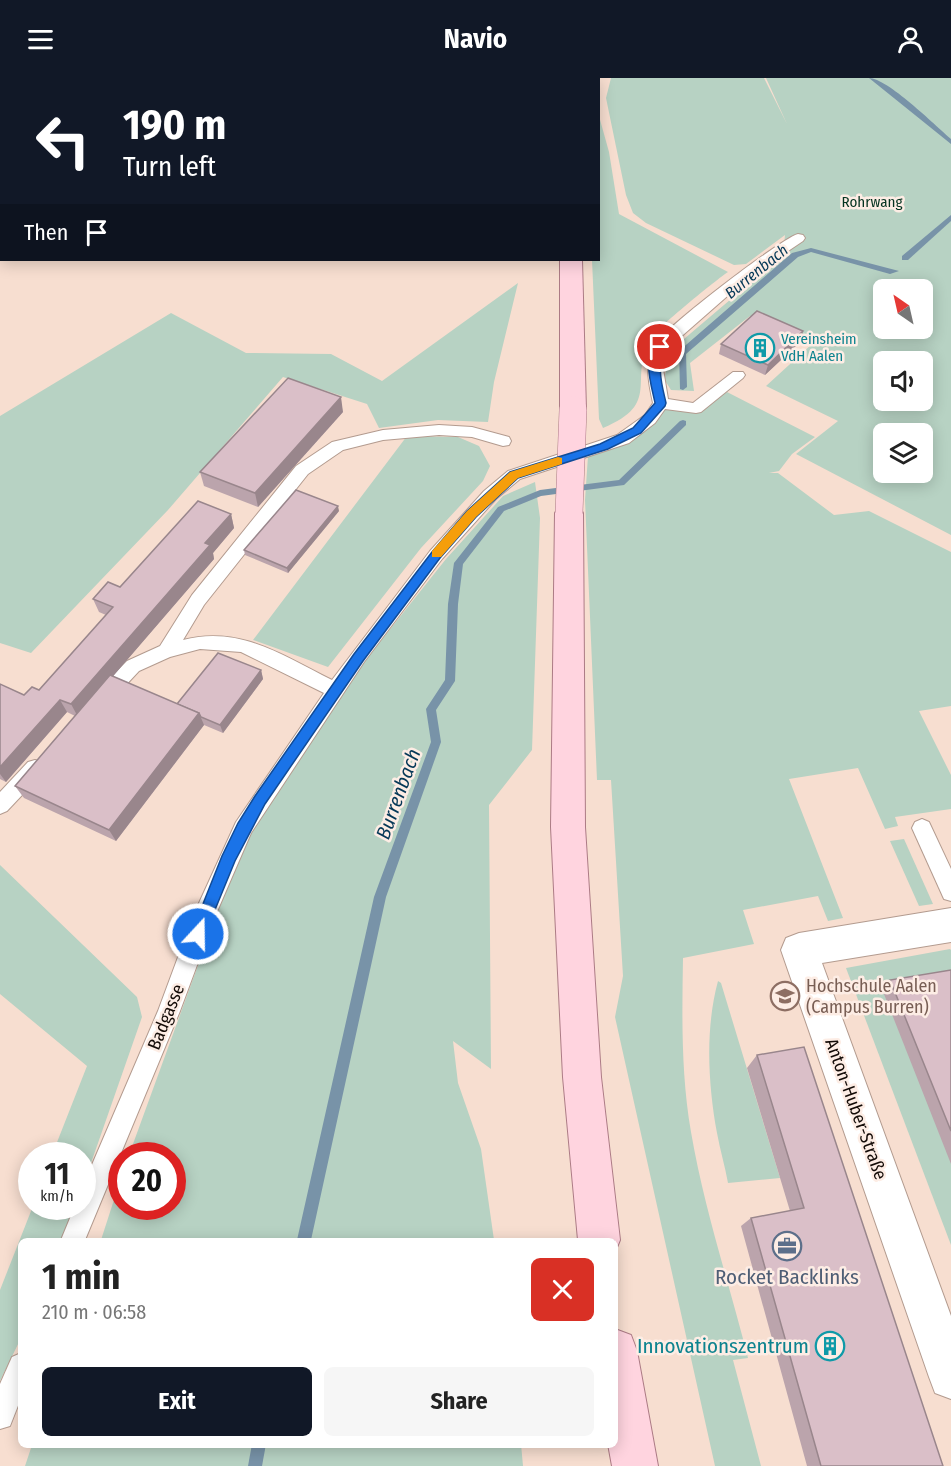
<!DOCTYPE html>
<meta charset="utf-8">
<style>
body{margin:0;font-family:"Fira Sans Condensed",sans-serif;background:#f6f6f6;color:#222;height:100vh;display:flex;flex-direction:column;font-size:22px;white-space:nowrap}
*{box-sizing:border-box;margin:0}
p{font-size:20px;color:#767676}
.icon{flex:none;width:33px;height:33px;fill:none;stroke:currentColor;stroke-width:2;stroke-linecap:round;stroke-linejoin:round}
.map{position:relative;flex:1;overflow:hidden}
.drawer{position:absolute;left:18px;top:1160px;width:600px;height:210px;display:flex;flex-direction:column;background:#fff;border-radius:9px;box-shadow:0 3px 15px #0003}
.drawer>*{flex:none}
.top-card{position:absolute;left:0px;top:0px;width:600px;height:183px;box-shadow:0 3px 15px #0003;background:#111827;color:#fff;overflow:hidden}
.needle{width:39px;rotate:326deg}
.fabs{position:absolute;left:873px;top:201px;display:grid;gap:12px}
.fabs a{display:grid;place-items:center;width:60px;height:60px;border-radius:9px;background:#fff;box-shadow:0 3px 15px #0003;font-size:30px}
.speed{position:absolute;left:18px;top:1064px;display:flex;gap:12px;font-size:30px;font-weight:700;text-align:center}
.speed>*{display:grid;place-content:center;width:78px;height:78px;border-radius:50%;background:#fff;box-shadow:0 3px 15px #0003;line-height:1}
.speed small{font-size:15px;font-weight:400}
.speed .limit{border:9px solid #d22;background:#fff;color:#111}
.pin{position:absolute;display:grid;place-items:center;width:51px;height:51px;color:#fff;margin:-26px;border:3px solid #fff;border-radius:50%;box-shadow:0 2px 6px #0007}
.me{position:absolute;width:66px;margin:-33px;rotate:21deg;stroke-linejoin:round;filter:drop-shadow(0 0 4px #0008)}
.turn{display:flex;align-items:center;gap:21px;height:126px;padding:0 24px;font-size:27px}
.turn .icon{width:78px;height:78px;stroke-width:2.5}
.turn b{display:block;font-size:42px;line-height:51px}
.then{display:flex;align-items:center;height:57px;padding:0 24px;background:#0003;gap:12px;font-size:22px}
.round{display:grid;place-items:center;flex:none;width:63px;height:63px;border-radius:9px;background:#f6f6f6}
.summary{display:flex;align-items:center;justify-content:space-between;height:102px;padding:0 24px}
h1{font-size:36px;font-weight:700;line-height:45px}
.cta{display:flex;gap:12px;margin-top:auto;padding:12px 24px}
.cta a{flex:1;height:69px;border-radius:9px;background:#111827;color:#fff;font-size:24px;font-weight:700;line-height:69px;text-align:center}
.cta a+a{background:#f6f6f6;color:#222}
header{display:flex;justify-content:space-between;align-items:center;height:78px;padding:0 24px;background:#111827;color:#fff;font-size:27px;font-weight:700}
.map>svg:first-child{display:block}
.green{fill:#b7d2c3;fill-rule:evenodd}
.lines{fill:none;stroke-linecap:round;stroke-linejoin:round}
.stream{fill:#7893a8;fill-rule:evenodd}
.lane-casing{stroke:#b39b8f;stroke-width:2}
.street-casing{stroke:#b39b8f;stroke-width:2}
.primary-casing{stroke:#ac7b85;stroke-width:2}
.lane{fill:#fff;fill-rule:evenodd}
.street{fill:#fff;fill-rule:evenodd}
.primary{fill:#ffd4df;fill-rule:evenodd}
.primary-bridge-casing{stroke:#ac7b85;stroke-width:28;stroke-linecap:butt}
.primary-bridge{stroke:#ffd4df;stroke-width:27}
.wall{fill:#bba4ac}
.shaded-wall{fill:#99868c}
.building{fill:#dabfc8;stroke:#99868c;stroke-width:1.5}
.route{fill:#1a73e8;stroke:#114b97;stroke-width:1.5}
.slow{fill:#f59e0b}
.labels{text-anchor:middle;stroke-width:5;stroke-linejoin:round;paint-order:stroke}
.far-park-label{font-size:15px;fill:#043320;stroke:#fdede5}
.far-culture-label{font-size:15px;fill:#0d838f;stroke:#fdede5;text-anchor:start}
.far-water-label{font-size:16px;font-style:italic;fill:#053857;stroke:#fdede5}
.education-label{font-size:18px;fill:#785e54;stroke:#fdede5;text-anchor:start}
.street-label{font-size:18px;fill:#130b07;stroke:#fdede5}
.water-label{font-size:20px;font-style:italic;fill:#053857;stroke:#fdede5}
.near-service-label{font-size:21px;fill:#4e5e75;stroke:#fdede5}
.near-culture-label{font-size:21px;fill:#0d838f;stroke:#fdede5;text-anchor:end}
</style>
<header><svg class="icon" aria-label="menu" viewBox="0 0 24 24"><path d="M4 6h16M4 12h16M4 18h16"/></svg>Navio<svg class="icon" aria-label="person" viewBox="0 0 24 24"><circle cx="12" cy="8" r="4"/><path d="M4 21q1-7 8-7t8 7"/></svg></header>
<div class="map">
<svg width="951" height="1388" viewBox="0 0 951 1388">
<rect width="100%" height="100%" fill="#f7ded0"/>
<g class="green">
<path d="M611 0H764L787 46 766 0H951V457L796 376 838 343 766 308 812 266 750 238 690 285 694 313 671 312 664 301 671 272 783 177 785 157 746 186 734 187 646 145 633 135 626 117 606 20ZM884 212H922V250H884ZM884 284H922V322H884ZM884 356H922V394H884Z"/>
<path d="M599 38 609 74 619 136 728 194C717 201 656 251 651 260 627 302 663 325 603 350L599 341 592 182H598Z"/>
<polygon points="518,205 494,304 488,344 438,342 379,350 367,326 283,299 168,432 31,575 0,565 0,338 171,235 246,275 331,276 382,303"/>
<path d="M727 314 815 359 792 376 779 393 769 395H778L834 437 869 433 951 474V628L919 633 951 697V731L895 739 898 748 885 751 858 690 789 701 843 840 828 843 818 818 743 832 754 866 683 880C682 938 681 996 691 1054 704 1130 729 1205 748 1280L733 1282 761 1388H715L615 939 623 898 611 702H597L585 422 588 378 665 329 696 334Z"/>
<polygon points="407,358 458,359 479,368 490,388 483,403 421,470 328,589 253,562"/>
<polygon points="535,404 540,440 532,672 489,727 491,991 453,963 458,1005 481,1071 494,1162 101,1162 121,1100 122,1128 172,1128 172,1077 129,1077 244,761 336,619 446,481 503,418"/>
<polygon points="904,761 933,826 919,828 890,763"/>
<polygon points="0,787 137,919 142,939 83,1108 82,1077 52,1077 87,988 0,916"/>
<polygon points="950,871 951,872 951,1167 846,890"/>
<path d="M718 903 721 905 780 1100 728 1105C725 1088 720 1072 717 1055 708 1006 705 951 718 903Z"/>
<polygon points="33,1128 75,1128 63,1162 21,1162 21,1260 0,1303 0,1212"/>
<polygon points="32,1367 521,1366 523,1388 25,1388"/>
</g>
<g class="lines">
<g class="stream">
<path d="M869 0C887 0 935 47 951 61V66Z"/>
<polygon points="951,137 951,143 908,182 902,182 902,178"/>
<polygon points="811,170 899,193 890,196 811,174 798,179 686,276 687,309 683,312 680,311 679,273 792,175"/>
<polygon points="683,342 686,343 686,347 624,407 541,418 504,433 463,486 458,526 455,603 436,632 441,664 386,819 311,1162 297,1162 374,819 431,664 426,631 445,602 448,526 454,485 498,429 540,412 619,402 680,343"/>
<polygon points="252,1366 266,1366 262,1388 248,1388"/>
</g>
<g class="lane-casing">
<g id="lane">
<path d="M798 156 803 157 805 160 803 163 748 200 667 271 663 291 668 321 693 325 733 294H743L745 297 743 300 701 334 696 335 665 331 655 345 629 365 520 401 496 421 442 481 364 584 251 755 216 836 180 933 85 1162H61L75 1128H82V1110L158 933 194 836 236 744 324 615 241 574 200 571 170 579 139 593 110 624 103 627 96 624 94 619 96 614 127 583 160 568 192 517 296 388 332 364 383 352 439 347 472 349 509 359 511 363 509 367 503 368 472 359 439 357 383 362 343 372 308 396 204 527 183 562C240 547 283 578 332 602L430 473 484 413 508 393 617 357 645 337 653 325C649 307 645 288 652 270 659 254 780 161 798 156Z"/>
<polygon points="35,682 42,684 45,690 42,696 7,733 0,736 0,714 28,684"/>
<polygon points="922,741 929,744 951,791 951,823 944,821 912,750 915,744"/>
<polygon points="21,1275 21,1320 10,1348 0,1351 0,1306 12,1279"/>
</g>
</g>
<g class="street-casing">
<polygon id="street" points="951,830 951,864 822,885 951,1238 951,1321 935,1315 929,1299 781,872 786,860 799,855"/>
</g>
<g class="primary-casing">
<g id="primary">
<rect x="533" y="0" width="20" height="2"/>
<polygon points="560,182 582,182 586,332 582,338 573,341 564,338 560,332"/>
<polygon points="569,425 579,428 583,435 585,749 601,999 620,1162 615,1174 615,1162 578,1162 563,999 551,749 555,435 559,428"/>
<polygon points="615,1251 631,1257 637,1273 658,1388 612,1388 608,1366 615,1366"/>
</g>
</g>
<use href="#lane" class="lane"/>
<use href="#street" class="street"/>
<use href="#primary" class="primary"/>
<g class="primary-bridge-casing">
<polyline id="primary-bridge" points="569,435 573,332"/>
</g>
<use href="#primary-bridge" class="primary-bridge"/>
</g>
<g class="wall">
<polygon points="803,253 800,264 765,297 719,276 721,266"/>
<polygon points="343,334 258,429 204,408 200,394"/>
<polygon points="339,433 288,495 245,477 244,472"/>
<polygon points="231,436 234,450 213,475 214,481 113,598 177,626 261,592 263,601 223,655 204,647 116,763 24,720 15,708 75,638 67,634 6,704 0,701 0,606 24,617 39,612 106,537 99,534 93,521 120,509"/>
<polygon points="951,892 951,1086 882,911 890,902"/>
<polygon points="757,977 943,1388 807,1388 741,1148 751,1140 790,1133 747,990"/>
</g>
<g class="shaded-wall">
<polygon points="803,253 800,264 765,297 768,287"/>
<polygon points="341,319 343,334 258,429 255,415"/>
<polygon points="338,428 339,433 288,495 287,490"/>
<polygon points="231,436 234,450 213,475 214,481 78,639 71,626 205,465"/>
<polygon points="261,592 263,601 223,655 220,647"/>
<polygon points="60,622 67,634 6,704 0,696 0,689"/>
<polygon points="199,635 204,647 116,763 109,752"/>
</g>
<g class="building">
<polygon points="757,233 803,253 768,287 721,266"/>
<polygon points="288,300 341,319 255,415 200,394"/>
<polygon points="296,412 338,428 287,490 244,472"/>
<polygon points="198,423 231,436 205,465 210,467 71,626 60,622 0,689 0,606 24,617 32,609 39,612 113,529 93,521 108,504 120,509"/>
<polygon points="218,575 261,592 220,647 201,639 199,635 177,626"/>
<polygon points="110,597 199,635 109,752 15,708"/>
<polygon points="951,892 951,1053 890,902"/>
<polygon points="804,969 943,1388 821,1388 751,1140 804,1130 757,977"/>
</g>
<path class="route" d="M660 266 665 269C657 292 661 303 666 325L665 328 641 355 608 371 518 400 476 439 440 480 363 583 265 726 235 783 203 861 198 863 193 861 191 856 222 778 238 745 255 718 354 576 432 474 467 433 510 394 600 366 633 350 655 325C652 309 640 275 660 266Z"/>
<polygon class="slow" points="558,379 562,380 562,386 518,400 476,439 441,479 432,479 432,473 467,433 510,394"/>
<defs>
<g id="building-ring" transform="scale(1.5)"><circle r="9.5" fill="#fdede5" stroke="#0f9aa8" stroke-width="1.5"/><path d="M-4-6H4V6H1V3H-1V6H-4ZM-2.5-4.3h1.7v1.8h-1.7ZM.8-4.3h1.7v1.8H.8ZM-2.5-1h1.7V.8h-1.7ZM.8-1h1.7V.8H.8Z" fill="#0f9aa8"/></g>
<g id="university-ring" transform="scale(1.5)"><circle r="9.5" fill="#fdede5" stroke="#8d6e63" stroke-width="1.5"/><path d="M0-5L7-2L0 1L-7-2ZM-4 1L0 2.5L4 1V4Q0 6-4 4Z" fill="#8d6e63"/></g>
<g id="office-ring" transform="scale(1.5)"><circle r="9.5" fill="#fdede5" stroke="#5c6f8a" stroke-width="1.5"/><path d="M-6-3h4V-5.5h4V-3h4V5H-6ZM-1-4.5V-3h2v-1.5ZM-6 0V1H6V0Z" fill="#5c6f8a"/></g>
</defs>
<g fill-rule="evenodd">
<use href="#building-ring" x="760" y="270"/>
<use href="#university-ring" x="785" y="918"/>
<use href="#office-ring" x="787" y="1168"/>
<use href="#building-ring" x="830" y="1268"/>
</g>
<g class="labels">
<g class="far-park-label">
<text x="872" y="129">Rohrwang</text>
</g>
<g class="far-culture-label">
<text x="781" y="266">Vereinsheim<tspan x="781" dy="17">VdH Aalen</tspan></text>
</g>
<g class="far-water-label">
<text transform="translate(756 193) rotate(-39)" y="6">Burrenbach</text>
</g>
<g class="education-label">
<text x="806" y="914">Hochschule Aalen<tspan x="806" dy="21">(Campus Burren)</tspan></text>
</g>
<g class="street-label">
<text transform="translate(166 939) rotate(-68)" y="6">Badgasse</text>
<text transform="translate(856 1031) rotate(70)" y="6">Anton-Huber-Straße</text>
</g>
<g class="water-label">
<text transform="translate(398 716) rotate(-70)" y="7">Burrenbach</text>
</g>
<g class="near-service-label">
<text x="787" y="1206">Rocket Backlinks</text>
</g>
<g class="near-culture-label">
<text x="809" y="1275">Innovationszentrum</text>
</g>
</g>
</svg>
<div class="fabs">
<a><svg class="needle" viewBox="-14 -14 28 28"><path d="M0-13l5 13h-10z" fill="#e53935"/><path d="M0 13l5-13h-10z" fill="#767676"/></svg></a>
<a><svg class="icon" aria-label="sound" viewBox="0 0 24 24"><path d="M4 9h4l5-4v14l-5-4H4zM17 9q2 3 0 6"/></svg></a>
<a><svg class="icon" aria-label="layers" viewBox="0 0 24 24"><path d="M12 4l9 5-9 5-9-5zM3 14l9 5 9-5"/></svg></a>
</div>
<div class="speed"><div>11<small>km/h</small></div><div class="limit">20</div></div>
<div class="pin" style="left:660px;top:269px;background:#d93025"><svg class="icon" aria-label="arrive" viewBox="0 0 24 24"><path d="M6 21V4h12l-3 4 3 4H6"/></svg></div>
<svg class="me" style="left:198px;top:856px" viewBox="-20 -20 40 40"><circle r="17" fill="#1a73e8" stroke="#fff" stroke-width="3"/><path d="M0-11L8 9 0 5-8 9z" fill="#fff"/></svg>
<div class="top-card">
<div class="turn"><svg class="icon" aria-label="left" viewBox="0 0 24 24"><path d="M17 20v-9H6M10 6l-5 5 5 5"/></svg><div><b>190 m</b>Turn left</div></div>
<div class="then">Then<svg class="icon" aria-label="arrive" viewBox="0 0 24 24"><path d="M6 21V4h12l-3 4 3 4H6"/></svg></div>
</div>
<section class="drawer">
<div class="summary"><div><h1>1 min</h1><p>210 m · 06:58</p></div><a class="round" style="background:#d93025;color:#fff"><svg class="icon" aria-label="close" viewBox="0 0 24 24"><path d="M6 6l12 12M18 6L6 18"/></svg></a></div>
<div class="cta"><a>Exit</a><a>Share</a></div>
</section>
</div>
